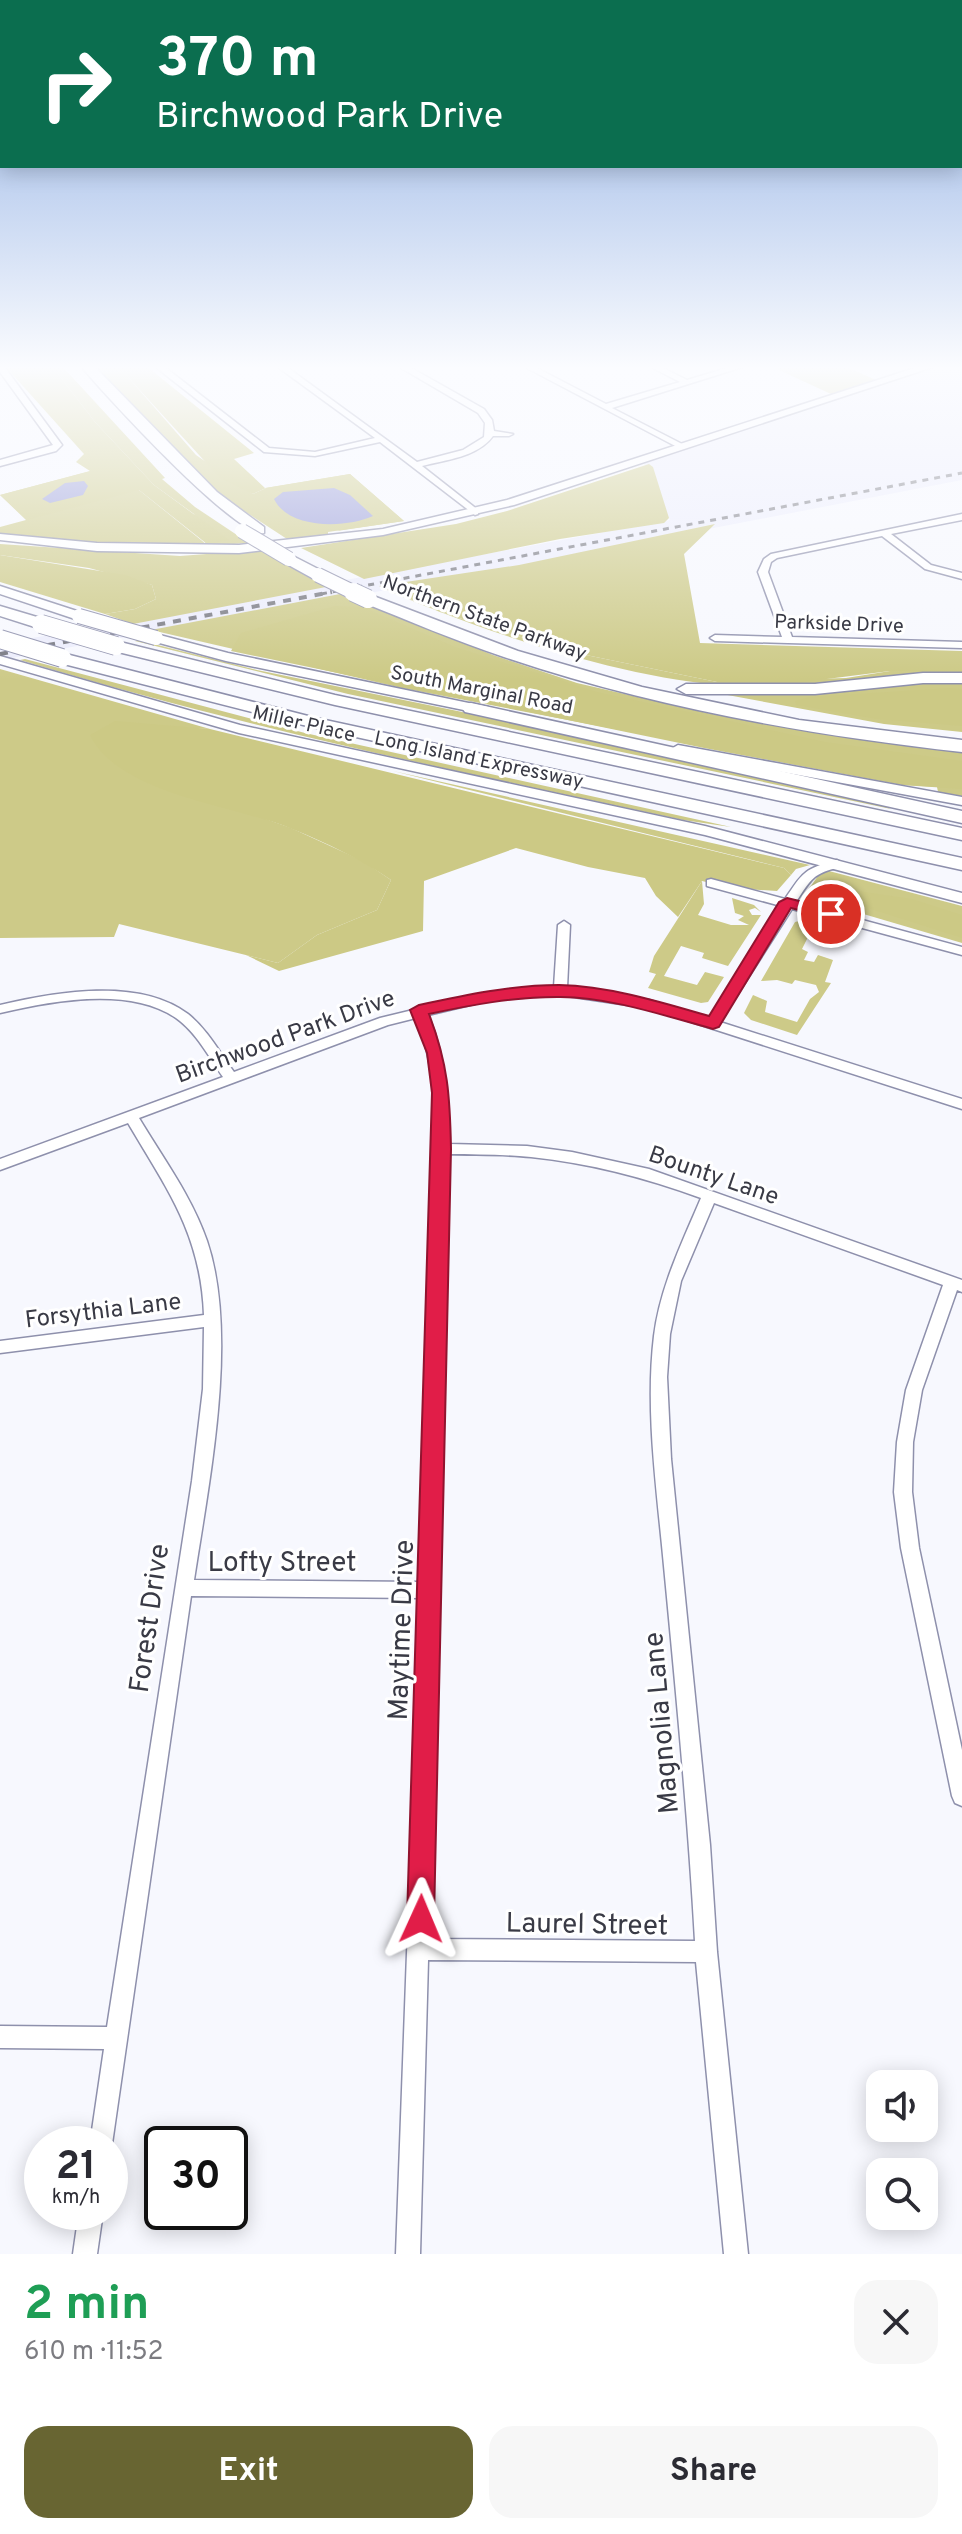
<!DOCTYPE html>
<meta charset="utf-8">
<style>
body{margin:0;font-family:Overpass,sans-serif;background:#f7f7f7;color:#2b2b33;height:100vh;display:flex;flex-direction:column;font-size:30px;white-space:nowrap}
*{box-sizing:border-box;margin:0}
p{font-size:26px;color:#7c7c81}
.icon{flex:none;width:44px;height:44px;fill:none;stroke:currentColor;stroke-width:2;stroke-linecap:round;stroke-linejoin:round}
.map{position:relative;height:2254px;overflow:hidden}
.sheet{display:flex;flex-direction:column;background:#fff;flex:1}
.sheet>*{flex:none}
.top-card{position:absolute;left:0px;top:0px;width:962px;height:168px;box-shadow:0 4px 20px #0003;background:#0b6e4f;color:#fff;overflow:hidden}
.controls{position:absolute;left:866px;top:2070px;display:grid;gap:16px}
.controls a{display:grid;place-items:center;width:72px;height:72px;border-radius:16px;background:#fff;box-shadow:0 4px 20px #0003;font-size:40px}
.speed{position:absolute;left:24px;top:2126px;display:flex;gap:16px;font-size:40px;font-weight:700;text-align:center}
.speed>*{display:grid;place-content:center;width:104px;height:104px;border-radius:50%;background:#fff;box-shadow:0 4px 20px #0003;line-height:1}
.speed small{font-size:20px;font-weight:400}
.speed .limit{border:4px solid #111;border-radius:12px;background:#fff;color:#111}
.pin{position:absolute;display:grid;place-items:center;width:68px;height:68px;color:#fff;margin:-34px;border:4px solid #fff;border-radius:50%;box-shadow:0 2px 8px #0007}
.me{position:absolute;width:88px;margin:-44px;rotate:1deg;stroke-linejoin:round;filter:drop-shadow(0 0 6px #0008)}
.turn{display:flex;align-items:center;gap:28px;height:168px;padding:0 24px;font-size:36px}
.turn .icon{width:104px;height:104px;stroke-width:2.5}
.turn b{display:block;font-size:56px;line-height:68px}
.round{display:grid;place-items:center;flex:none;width:84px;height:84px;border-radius:24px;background:#f7f7f7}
.head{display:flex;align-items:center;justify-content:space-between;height:136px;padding:0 24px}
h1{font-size:48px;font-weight:700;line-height:60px;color:#1e9e55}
.primary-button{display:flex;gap:16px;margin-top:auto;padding:16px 24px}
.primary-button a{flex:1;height:92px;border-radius:24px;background:#686532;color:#fff;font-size:32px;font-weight:700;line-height:92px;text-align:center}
.primary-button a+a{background:#f7f7f7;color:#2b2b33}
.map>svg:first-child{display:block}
.built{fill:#ecedfc}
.green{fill:#cdca88}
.forest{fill:#ccc985}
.water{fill:#9599d6}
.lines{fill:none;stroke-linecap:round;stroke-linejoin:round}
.street-casing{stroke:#8e90ac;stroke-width:3}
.secondary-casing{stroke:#8e90ac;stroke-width:3}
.highway-casing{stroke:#8e90ac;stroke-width:3}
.street{fill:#fff;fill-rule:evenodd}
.secondary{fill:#fff;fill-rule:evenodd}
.highway{fill:#fff;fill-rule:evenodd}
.rail-far1{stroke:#767780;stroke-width:3;stroke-dasharray:6 6;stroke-linecap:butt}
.rail{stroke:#767780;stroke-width:4;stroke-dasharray:8 8;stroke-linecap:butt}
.secondary-bridge-casing{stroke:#8e90ac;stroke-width:16;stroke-linecap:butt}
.highway-bridge-far1-casing{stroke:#8e90ac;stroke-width:16;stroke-linecap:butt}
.highway-bridge-casing{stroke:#8e90ac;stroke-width:20;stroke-linecap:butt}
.secondary-bridge{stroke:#fff;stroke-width:14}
.highway-bridge-far1{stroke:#fff;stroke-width:14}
.highway-bridge{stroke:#fff;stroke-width:18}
.route{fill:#e11d48;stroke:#92132f;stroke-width:2}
.labels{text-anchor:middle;stroke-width:6;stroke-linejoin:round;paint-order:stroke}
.far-street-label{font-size:20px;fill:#393a45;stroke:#fff}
.street-label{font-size:24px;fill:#393a45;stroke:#fff}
.near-street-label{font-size:28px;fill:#393a45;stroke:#fff}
</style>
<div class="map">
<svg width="962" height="2254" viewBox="0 0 962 2254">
<rect width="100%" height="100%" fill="#f7f8fe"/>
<polygon class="built" points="944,365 962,365 962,480 507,568 0,660 0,644 670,520 644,463"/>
<g class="green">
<polygon points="51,365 61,365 165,478 162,479 195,507 249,543 157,549 0,537 0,527 26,520 0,495 91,471 139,490 206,544 194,514 154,485 95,422"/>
<polygon points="94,365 112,365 127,376 196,455 253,494 266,488 350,474 404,521 328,532 328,536 287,539 212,490"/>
<polygon points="768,365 842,365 876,380 831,394"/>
<polygon points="0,544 180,556 260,550 326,587 133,624 105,614 135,609 156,599 152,585 89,568 0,555"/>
<path d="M380 587 440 612 510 634 586 655 717 682 846 678 890 671H962V674C886 680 807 691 731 686 620 678 482 632 380 587Z"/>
<polygon points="340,594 358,605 370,605 493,655 577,683 707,713 809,731 962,752 962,796 938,792 937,787 905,785 402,688 151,630"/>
<polygon points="138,640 257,670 560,732 874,802 891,809 348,694 135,641"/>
<path d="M25 659 305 733 731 827 683 820C460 772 237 726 20 660Z"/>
<polygon points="0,669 210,729 163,727 249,813 291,828 363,861 391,880 377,910 317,935 278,963 119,924 114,937 0,938"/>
<polygon points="919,682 962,682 962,732 884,724 722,694 816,693"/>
<polygon points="393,771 810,865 796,869 791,875 784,868"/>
<polygon points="829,871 962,906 962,943 809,898 806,893 820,873"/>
<polygon points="702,881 704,904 698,915 731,925 749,925 738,920 744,916 735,913 732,898 754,905 761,912 755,908 749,910 752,915 761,915 728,966 702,958 704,953 681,946 664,976 697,985 705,972 724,977 708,1002 701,1003 648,988 656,974 649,972 654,956"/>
<polygon points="803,920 837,930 808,937 802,949 808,952 804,960 814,962 818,955 833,960 825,982 831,983 797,1035 751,1020 744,1013 753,995 767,1001 765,1012 797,1022 810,999 819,992 816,985 795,980 792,984 777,980 761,981 795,922"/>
</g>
<g class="forest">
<polygon points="4,365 51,365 95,422 154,485 229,540 207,544 139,490 27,520 0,495 90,471 76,462 84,454"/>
<polygon points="112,365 145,365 254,453 234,459 265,488 350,474 404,521 337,531 360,522 365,506 334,488 283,492 266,488 253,494 220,478 127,376"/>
<polygon points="649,464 653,467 669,518 664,523 560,539 364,579 301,548 456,524 507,511"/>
<polygon points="715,524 684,554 700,643 962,651 962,671 890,671 795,683 717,682 586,655 510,634 440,612 379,586 519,565"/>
<polygon points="0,555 125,575 152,585 156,599 135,609 105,614 0,582"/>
<polygon points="335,606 362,607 455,647 597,692 825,742 962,761 962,789 902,785 704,748 231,651 241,633"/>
<polygon points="950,688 962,689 962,726 877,719 796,705 795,701 810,697"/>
<path d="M115 721 210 729 784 868 791 875 777 891 731 888 702 881 678 917 656 896 645 878 588 867 516 848 424 881 423 931 279 971 246 955 278 963 317 935 377 910 391 880C360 859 327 843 292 829 235 805 119 795 90 735Z"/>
<polygon points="830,887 912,899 962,915 962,938 824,894"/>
</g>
<g class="water">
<polygon points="84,481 88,486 83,495 50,503 42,499 65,483"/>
<path d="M334 488 350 495 373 516C347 528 289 530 274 499L283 492Z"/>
</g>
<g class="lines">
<g class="street-casing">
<g id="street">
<polygon points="0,365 3,365 62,445 56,451 0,466 0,460 53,445 0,372"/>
<path d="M153 365H162L269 448 315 452 375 438 275 365H284L417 462 463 450 484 437 485 423 478 413 396 365H406L484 409 492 420 494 431 513 434 509 436H493C478 457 445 460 422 466L478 510V514L475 515 380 442 315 456 264 452Z"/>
<polygon points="521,365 531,365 606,404 680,382 647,365 657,365 687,380 737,365 749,365 612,408 684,445 685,447 681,449"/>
<polygon points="962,514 962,520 891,534 931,565 962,573 962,579 925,569 882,536 777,558 771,562 768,572 792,637 962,642 962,648 715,641 710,638 715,635 782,637 758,572 764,559 771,554"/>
<path d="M837 860 843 864 841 867C813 873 811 879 796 902L962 947V955L792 909 720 1022 962 1099V1109L648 1008 560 995 491 1000 428 1015C446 1056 448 1100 449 1144L527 1146 572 1152 649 1169 962 1280V1292L957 1290 922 1390 913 1442 912 1492 919 1548 962 1750V1806L955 1803 952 1796 901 1548 894 1492 897 1442 906 1390 943 1285 714 1203 681 1281 670 1334 667 1377 671 1459 710 1845 717 1952 748 2254H724L696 1962 428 1960 420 2254H396L420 1598 191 1596 112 2144 110 2150V2144H90L104 2049 0 2048V2026L107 2027 192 1481 203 1389 204 1327 0 1353V1341L204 1315C201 1234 167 1189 128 1123L0 1170V1159L223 1077C209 1057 196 1032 176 1018 129 986 52 1001 0 1013V1005C55 992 139 977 188 1014 207 1029 220 1053 234 1072L380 1018 413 1010 419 1006 424 1007 491 992 554 987 558 925 564 921 570 925 567 988 649 1000 709 1019 781 906 707 886V880L711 879 785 899C804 871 804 869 837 860ZM416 1018C432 1055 434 1093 435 1133L420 1582 194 1580C209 1481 239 1336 207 1241 192 1197 163 1158 139 1118L388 1025ZM449 1154C476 1155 504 1154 531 1157 590 1163 646 1178 701 1198 682 1243 660 1287 654 1336 645 1411 657 1490 664 1566 676 1691 688 1816 695 1941L428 1939Z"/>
<polygon points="79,2212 103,2212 97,2254 73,2254"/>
</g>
</g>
<g class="secondary-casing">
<g id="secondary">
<polygon points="924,365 939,365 514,505 383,535 239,553 97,551 0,540 0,534 97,543 239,545 383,529 507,500"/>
<polygon points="0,586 83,613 85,616 75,619 0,594"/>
<polygon points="156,634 228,653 488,707 495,711 488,715 226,661 152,641 150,638"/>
<polygon points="0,656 240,725 705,826 962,893 962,903 705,835 239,733 0,664"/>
<polygon points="678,745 962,797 962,805 673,752 671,749"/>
</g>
</g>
<g class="highway-casing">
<g id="highway">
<path d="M80 365H93L217 492 264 527V533C237 539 102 392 80 365Z"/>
<polygon points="289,554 324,572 326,575 324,578 312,578 283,562 283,556"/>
<path d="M368 594 518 651 642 687 799 720 962 740V752C807 735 652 707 504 657 456 641 409 621 362 602L360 599Z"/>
<polygon points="0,606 47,620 49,624 41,629 0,616"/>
<polygon points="116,641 335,695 962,828 962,840 335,705 110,650 107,646"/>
<polygon points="62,653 316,718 962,858 962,870 315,728 56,662 53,658 56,654"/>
<polygon points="923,673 962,673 962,683 923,683 815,694 686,694 677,689 686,684 815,684"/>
<polygon points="471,703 962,811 962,823 465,712 462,708 465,704"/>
</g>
</g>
<use href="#street" class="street"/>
<use href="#secondary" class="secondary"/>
<use href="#highway" class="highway"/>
<polyline class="rail-far1" points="321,594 962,473"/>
<polyline class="rail" points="0,654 332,592"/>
<g class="secondary-bridge-casing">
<polyline id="secondary-bridge" points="79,616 156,638"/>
</g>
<g class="highway-bridge-far1-casing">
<g id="highway-bridge-far1">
<polyline points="242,531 289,559"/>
<polyline points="318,575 357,594"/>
</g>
</g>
<g class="highway-bridge-casing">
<g id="highway-bridge">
<polyline points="353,592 368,599"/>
<polyline points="41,624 116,646"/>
<polyline points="0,639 62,658"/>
</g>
</g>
<use href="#secondary-bridge" class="secondary-bridge"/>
<use href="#highway-bridge-far1" class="highway-bridge-far1"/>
<use href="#highway-bridge" class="highway-bridge"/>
</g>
<linearGradient id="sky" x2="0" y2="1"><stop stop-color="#87a9e1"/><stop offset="0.54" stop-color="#fbfcff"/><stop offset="1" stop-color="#fbfcff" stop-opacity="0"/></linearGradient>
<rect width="962" height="681" fill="url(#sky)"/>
<path class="route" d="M787 898 836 910 839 914 831 919 791 908 719 1027 713 1029C666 1016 606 996 557 997 513 997 471 1005 429 1014 448 1064 450 1096 451 1149L434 1919 430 1928 421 1932 411 1928 407 1919 432 1093 427 1053 410 1010 419 1005C465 995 512 985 559 985 609 986 661 1002 709 1016L779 902Z"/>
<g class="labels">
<g class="far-street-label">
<text transform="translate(485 617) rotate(20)" y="7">Northern State Parkway</text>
<text transform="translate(839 623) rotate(2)" y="7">Parkside Drive</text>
<text transform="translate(482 689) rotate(11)" y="7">South Marginal Road</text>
<text transform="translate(304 723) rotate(13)" y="7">Miller Place</text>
<text transform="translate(479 759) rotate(12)" y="7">Long Island Expressway</text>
</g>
<g class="street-label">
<text transform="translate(285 1036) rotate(-20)" y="8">Birchwood Park Drive</text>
<text transform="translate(714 1175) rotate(19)" y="8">Bounty Lane</text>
<text transform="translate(103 1310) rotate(-7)" y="8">Forsythia Lane</text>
</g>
<g class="near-street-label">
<text x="282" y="1571">Lofty Street</text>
<text transform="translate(148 1618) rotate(-82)" y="10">Forest Drive</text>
<text transform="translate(400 1630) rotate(-88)" y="10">Maytime Drive</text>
<text transform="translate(660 1723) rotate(-95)" y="10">Magnolia Lane</text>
<text transform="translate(587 1923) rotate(1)" y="10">Laurel Street</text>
</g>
</g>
</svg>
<div class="controls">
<a><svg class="icon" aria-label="sound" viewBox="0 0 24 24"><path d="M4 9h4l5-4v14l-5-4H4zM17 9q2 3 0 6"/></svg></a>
<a><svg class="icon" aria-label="search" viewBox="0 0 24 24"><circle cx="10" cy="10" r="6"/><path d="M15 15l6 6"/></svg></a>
</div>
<div class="speed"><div>21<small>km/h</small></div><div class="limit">30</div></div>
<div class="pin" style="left:831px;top:914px;background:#d93025"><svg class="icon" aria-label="arrive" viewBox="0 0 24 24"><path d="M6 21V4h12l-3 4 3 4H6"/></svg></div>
<svg class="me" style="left:421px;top:1919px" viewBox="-20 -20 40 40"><path d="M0-17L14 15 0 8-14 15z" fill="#e11d48" stroke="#fff" stroke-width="4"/></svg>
<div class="top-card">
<div class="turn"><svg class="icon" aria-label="right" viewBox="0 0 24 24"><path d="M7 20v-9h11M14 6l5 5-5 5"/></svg><div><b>370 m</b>Birchwood Park Drive</div></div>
</div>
</div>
<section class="sheet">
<div class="head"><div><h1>2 min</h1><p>610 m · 11:52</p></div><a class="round"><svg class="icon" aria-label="close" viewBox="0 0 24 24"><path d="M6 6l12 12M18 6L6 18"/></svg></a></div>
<div class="primary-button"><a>Exit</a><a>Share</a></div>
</section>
